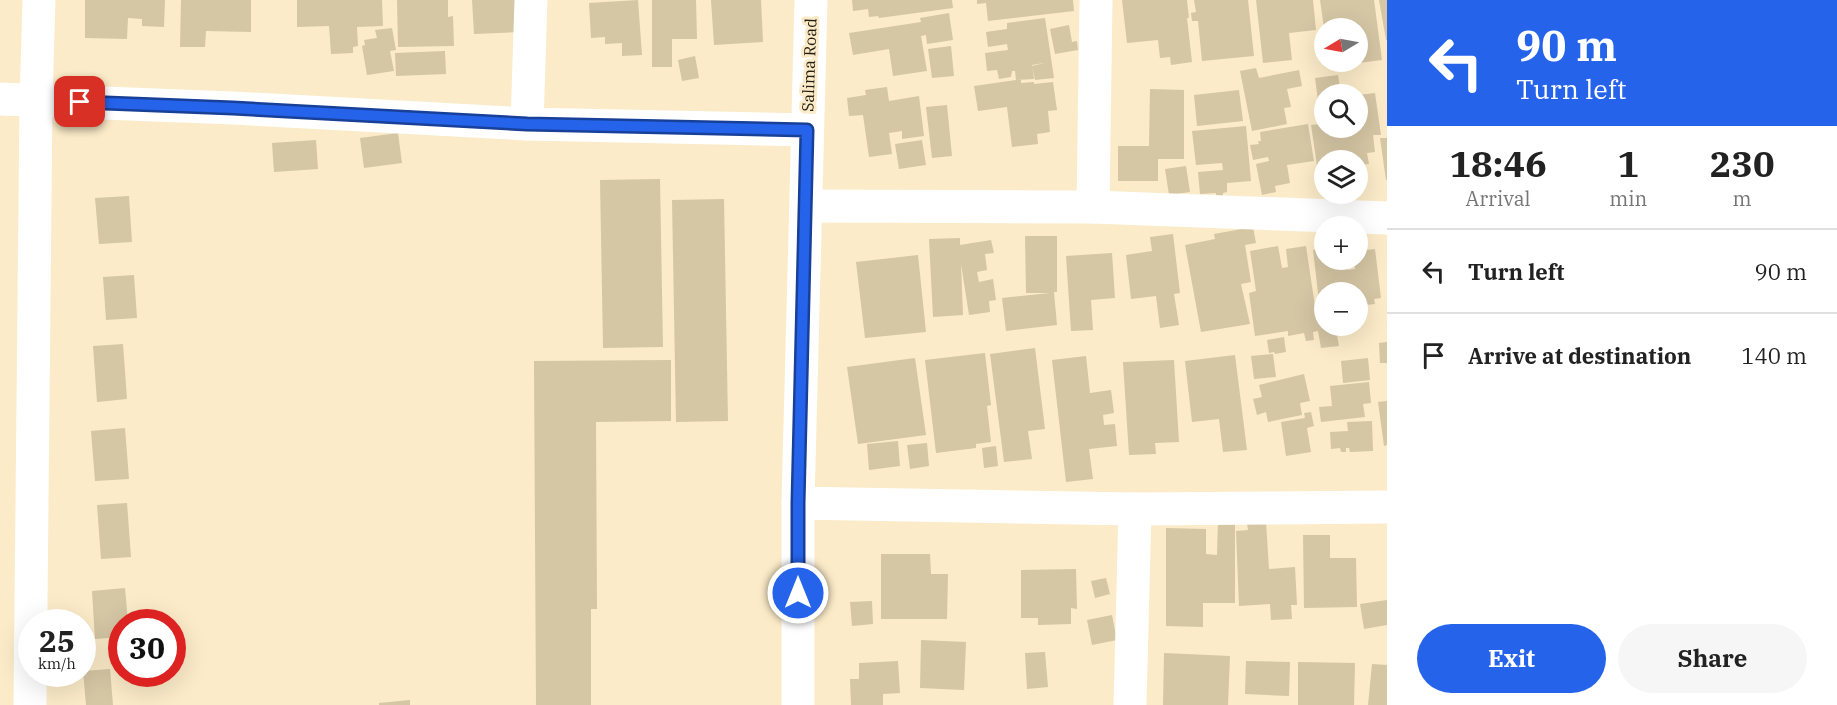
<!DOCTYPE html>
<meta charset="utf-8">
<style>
body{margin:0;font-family:"IBM Plex Serif",serif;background:#f6f6f6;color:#222;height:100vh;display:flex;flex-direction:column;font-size:22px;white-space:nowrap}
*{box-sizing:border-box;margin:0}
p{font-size:20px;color:#767676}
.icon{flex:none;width:33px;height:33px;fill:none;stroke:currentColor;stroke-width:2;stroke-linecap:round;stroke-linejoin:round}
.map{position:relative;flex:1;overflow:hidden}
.details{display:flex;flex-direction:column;background:#fff;width:450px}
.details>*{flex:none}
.top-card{background:#2563eb;color:#fff;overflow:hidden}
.needle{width:39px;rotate:260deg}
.buttons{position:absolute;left:1314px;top:18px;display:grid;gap:12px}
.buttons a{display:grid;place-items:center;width:54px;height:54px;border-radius:50%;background:#fff;box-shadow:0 6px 24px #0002;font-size:30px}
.speed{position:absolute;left:18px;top:609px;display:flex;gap:12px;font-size:30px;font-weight:700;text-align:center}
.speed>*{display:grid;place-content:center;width:78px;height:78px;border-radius:50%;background:#fff;box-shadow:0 6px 24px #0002;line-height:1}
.speed small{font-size:15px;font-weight:400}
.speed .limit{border:9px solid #d22;background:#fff;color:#111}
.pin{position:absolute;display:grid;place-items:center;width:51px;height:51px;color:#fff;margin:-26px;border-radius:12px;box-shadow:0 3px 9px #0006}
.me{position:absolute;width:66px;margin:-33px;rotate:0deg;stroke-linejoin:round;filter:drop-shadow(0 0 4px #0008)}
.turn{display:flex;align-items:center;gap:21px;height:126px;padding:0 30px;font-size:27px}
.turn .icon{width:78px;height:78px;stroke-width:2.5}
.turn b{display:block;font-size:42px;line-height:51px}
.eta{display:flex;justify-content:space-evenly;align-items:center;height:102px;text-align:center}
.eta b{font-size:36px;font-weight:700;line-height:42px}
.action{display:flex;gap:12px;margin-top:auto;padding:12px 30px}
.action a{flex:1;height:69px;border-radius:36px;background:#2563eb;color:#fff;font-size:24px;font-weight:700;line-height:69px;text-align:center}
.action a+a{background:#f6f6f6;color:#222}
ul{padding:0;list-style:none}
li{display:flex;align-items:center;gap:18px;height:84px;padding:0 30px;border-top:2px solid #e0e0e0}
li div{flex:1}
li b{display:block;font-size:22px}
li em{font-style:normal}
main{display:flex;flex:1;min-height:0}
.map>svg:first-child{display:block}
.building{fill:#d5c6a4}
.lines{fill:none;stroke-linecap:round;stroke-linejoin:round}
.minor{stroke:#fff;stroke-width:33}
.route-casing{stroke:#184099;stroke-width:15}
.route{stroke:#2563eb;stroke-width:10}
.labels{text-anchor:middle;stroke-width:6;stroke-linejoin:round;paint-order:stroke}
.street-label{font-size:16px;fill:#231e11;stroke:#fbebc8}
</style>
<main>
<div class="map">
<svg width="1387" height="705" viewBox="0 0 1387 705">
<rect width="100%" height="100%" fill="#fbebc8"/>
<g class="building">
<polygon points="85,0 165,0 164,27 142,26 142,19 128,18 127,39 85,38"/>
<polygon points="181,0 251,0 251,32 206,31 205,47 180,47"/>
<polygon points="297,0 382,0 383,26 357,27 358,46 353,47 353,53 331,54 329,26 297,27"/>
<polygon points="397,0 448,0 448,17 453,16 454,46 398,47"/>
<polygon points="472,0 520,0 522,32 474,34"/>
<polygon points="638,0 642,55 622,56 622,43 605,44 605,37 591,38 589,3"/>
<polygon points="652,0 696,0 697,39 672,39 672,67 652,67"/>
<polygon points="711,0 761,0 763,42 714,45"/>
<polygon points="852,0 952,0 953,8 879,18 878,16 869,17 868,9 853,11"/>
<polygon points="977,0 1073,0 1074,11 988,21 986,3 977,4"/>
<polygon points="1122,0 1187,0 1189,18 1187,18 1192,62 1171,65 1170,57 1160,58 1158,40 1127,43"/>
<polygon points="1194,0 1248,0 1254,56 1202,61 1198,21 1192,21 1191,13 1196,12"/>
<polygon points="1256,0 1313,0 1316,30 1289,33 1292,60 1263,63"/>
<polygon points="1320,0 1374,0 1382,60 1358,63 1358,28 1324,28"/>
<polygon points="1379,0 1387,0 1387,40 1386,40"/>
<polygon points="949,13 953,40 927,44 926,35 921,36 927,71 893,76 889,49 853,55 849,33 921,22 920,18"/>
<polygon points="1045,18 1054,78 1035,80 1032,66 1044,63 1032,65 1034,79 1016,80 1021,80 1021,83 1034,82 1034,84 1053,82 1057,110 1048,111 1050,132 1037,134 1038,144 1012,147 1007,107 978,111 974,86 1016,80 1015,71 1012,71 1011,77 999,79 997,70 987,71 985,53 1008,50 1007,44 988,47 986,32 1007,29 1007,23"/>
<polygon points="1069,25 1072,42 1077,41 1078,50 1055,54 1050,29"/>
<polygon points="392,28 396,50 390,51 394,71 367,75 362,46 365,45 364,40 377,38 375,30"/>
<polygon points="951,46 954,76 932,78 928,49"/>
<polygon points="445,51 446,74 396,76 395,53"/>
<polygon points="695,56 699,78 682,81 678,60"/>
<polygon points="1328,62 1357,62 1357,63 1329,66"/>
<polygon points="1256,68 1259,78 1299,70 1302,86 1287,89 1291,107 1284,108 1287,124 1252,131 1240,71"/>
<polygon points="1338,75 1341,94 1324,94 1324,128 1358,128 1358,95 1375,93 1381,135 1373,135 1375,152 1367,153 1369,164 1358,165 1358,160 1324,160 1324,165 1317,166 1311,125 1321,124 1315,78"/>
<polygon points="887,87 889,101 919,96 924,136 902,139 902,131 889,133 892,154 869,157 863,115 849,116 847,98 866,95 865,90"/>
<polygon points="1150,89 1184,90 1184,159 1158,159 1158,181 1118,181 1118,146 1149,146"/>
<polygon points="1239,90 1243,121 1197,126 1194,95"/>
<polygon points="947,105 952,156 932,158 926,107"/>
<polygon points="1308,124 1314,161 1287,165 1290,183 1275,186 1276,192 1262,195 1256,164 1269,161 1268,157 1253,160 1250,145 1259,144 1258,141 1261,141 1260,132"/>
<polygon points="1246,126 1251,181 1227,183 1227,192 1223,193 1223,198 1216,199 1216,193 1200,194 1198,172 1223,170 1222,163 1196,165 1192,131"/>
<polygon points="398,133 402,163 364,168 360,138"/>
<polygon points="1380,138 1387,138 1387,180 1386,180"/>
<polygon points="316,140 318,169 274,172 272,143"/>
<polygon points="922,140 926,165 899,169 895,144"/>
<polygon points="1186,166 1190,192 1169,195 1165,169"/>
<polygon points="660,179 663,347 603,348 600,180"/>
<polygon points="129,196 132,242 99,244 95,198"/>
<polygon points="724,199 728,421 676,422 672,200"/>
<polygon points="1253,227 1256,243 1245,245 1251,282 1241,284 1250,324 1201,332 1185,245 1215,239 1214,234"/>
<polygon points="1173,234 1180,293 1174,294 1179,325 1160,328 1156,296 1131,299 1126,255 1152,251 1150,237"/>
<polygon points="1025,236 1057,236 1057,292 1054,292 1057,325 1006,331 1002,298 1050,293 1026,293"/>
<polygon points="960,238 960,245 991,240 994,253 985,254 987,270 977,272 979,282 993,279 996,300 989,301 990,312 969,315 961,264 963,315 933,317 929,239"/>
<polygon points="1278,246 1282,268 1288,267 1286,249 1306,246 1316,313 1324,312 1324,326 1348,326 1350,334 1337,335 1339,346 1321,348 1318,331 1313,332 1314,340 1306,341 1304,333 1288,336 1288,331 1255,336 1249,293 1256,291 1250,251"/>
<polygon points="1324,249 1324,260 1347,260 1348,270 1355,269 1354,260 1358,260 1358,251 1375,249 1381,298 1374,299 1375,304 1358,306 1358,292 1324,292 1324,310 1320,310 1313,250"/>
<polygon points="1112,253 1115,298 1091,300 1093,330 1071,331 1066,256"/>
<polygon points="918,255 926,332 865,338 856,262"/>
<polygon points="134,275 137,318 106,320 103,277"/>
<polygon points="1284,337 1286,352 1275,354 1274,352 1269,353 1267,340"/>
<polygon points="1387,342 1387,363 1380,363 1379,343"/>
<polygon points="123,344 127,399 97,402 93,346"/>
<polygon points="1035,348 1045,429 1028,431 1032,459 1004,462 990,354"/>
<polygon points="985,353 991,405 987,406 991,442 976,444 976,448 936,453 925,360"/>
<polygon points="1273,354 1276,377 1254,379 1251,356"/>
<polygon points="1235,355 1247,450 1223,452 1219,419 1192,422 1185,361"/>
<polygon points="1086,356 1090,393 1111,390 1114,413 1103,415 1104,425 1115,424 1117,446 1089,449 1093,479 1066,482 1052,360"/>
<polygon points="915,358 926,435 858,444 847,367"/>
<polygon points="1368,358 1370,380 1343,383 1341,361"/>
<polygon points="671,360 671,421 596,422 597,609 591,609 591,705 536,705 534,361"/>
<polygon points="1174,360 1179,442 1155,443 1156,454 1129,455 1123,362"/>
<polygon points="1304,374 1310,401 1300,403 1302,415 1268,422 1266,412 1257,415 1253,399 1262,397 1259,385"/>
<polygon points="1369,382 1371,403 1363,404 1365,417 1321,422 1319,407 1332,406 1330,386"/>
<polygon points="1387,401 1387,445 1384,446 1378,402"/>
<polygon points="1311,412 1314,426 1307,428 1311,452 1286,456 1281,422 1305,418 1304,413"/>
<polygon points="1372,421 1373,451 1350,452 1349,448 1346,448 1346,452 1341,452 1340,448 1331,449 1330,432 1348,431 1347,422"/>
<polygon points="125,428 129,479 95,481 91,431"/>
<polygon points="898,441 900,466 869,470 867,444"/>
<polygon points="927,443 929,466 910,469 907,445"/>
<polygon points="996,446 998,466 984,468 982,448"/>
<polygon points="127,503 131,557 101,559 97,505"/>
<polygon points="1218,521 1235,521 1235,603 1203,603 1203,627 1166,626 1166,528 1206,529 1206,554 1217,555"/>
<polygon points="1266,522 1269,569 1295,567 1297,605 1291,605 1292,619 1271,620 1270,604 1239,606 1236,531 1248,530 1247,523"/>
<polygon points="1303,535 1330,535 1330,558 1356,558 1357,607 1304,608"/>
<polygon points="881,554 930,554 931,574 948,574 947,619 881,619"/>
<polygon points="1076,569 1077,609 1071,608 1071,624 1038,625 1038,618 1021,618 1021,570"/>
<polygon points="1106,578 1110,594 1095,598 1091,581"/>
<polygon points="125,588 128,622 122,622 122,637 95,639 92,591"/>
<polygon points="1387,600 1387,625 1364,629 1360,604"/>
<polygon points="872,601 873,624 852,626 850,602"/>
<polygon points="1112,615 1117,640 1092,645 1087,620"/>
<polygon points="921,640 966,642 964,690 920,688"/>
<polygon points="1045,652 1048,687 1027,689 1025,653"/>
<polygon points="1164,653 1230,656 1228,705 1163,705"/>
<polygon points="898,661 900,693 883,694 883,705 851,705 850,679 859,679 859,663"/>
<polygon points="1246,661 1290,662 1289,696 1245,694"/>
<polygon points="1298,662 1355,663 1354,705 1298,705"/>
<polygon points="1372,664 1387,665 1387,705 1368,705"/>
<polygon points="110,669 113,705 86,705 83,671"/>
<polygon points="410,700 410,705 379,705 379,703"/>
</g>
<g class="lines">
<g class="minor">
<polyline points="0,99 233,108 527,124 807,130"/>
<polyline points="527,124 531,0"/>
<polyline points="806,206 1093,207 1387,218"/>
<polyline points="1093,207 1096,0"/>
<polyline points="798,503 1135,509 1387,507"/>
<polyline points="30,705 36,100 39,0"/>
<polyline points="798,705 798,503 811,0"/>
<polyline points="1130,705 1135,509"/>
</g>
</g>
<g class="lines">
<g class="route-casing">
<polyline id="route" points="80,102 233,108 527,124 807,130 798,503 798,593"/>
</g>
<use href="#route" class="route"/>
</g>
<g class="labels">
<g class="street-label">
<text transform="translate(809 65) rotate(-88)" y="6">Salima Road</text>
</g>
</g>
</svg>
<div class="buttons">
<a><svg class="needle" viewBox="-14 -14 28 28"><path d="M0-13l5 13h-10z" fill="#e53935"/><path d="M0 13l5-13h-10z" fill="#767676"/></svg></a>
<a><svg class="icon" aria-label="search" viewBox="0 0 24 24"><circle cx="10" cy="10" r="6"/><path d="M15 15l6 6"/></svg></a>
<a><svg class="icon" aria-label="layers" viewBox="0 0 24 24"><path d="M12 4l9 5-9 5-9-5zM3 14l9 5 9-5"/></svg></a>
<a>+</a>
<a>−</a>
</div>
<div class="speed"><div>25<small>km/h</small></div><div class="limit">30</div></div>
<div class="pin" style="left:80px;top:102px;background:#d93025"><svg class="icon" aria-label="arrive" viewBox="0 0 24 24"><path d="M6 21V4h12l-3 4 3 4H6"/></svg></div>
<svg class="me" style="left:798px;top:593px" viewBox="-20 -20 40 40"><circle r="17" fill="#2563eb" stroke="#fff" stroke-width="3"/><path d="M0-11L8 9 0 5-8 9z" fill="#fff"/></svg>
</div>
<section class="details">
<div class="top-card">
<div class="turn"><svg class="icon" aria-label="left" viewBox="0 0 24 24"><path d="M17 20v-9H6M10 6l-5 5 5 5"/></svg><div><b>90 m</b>Turn left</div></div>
</div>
<div class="eta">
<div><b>18:46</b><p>Arrival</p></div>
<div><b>1</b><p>min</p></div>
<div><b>230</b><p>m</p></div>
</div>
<ul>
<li><svg class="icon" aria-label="left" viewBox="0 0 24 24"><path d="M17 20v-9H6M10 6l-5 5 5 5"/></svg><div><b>Turn left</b></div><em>90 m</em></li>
<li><svg class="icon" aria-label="arrive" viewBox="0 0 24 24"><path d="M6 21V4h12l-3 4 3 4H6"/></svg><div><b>Arrive at destination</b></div><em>140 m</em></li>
</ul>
<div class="action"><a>Exit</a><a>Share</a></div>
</section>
</main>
